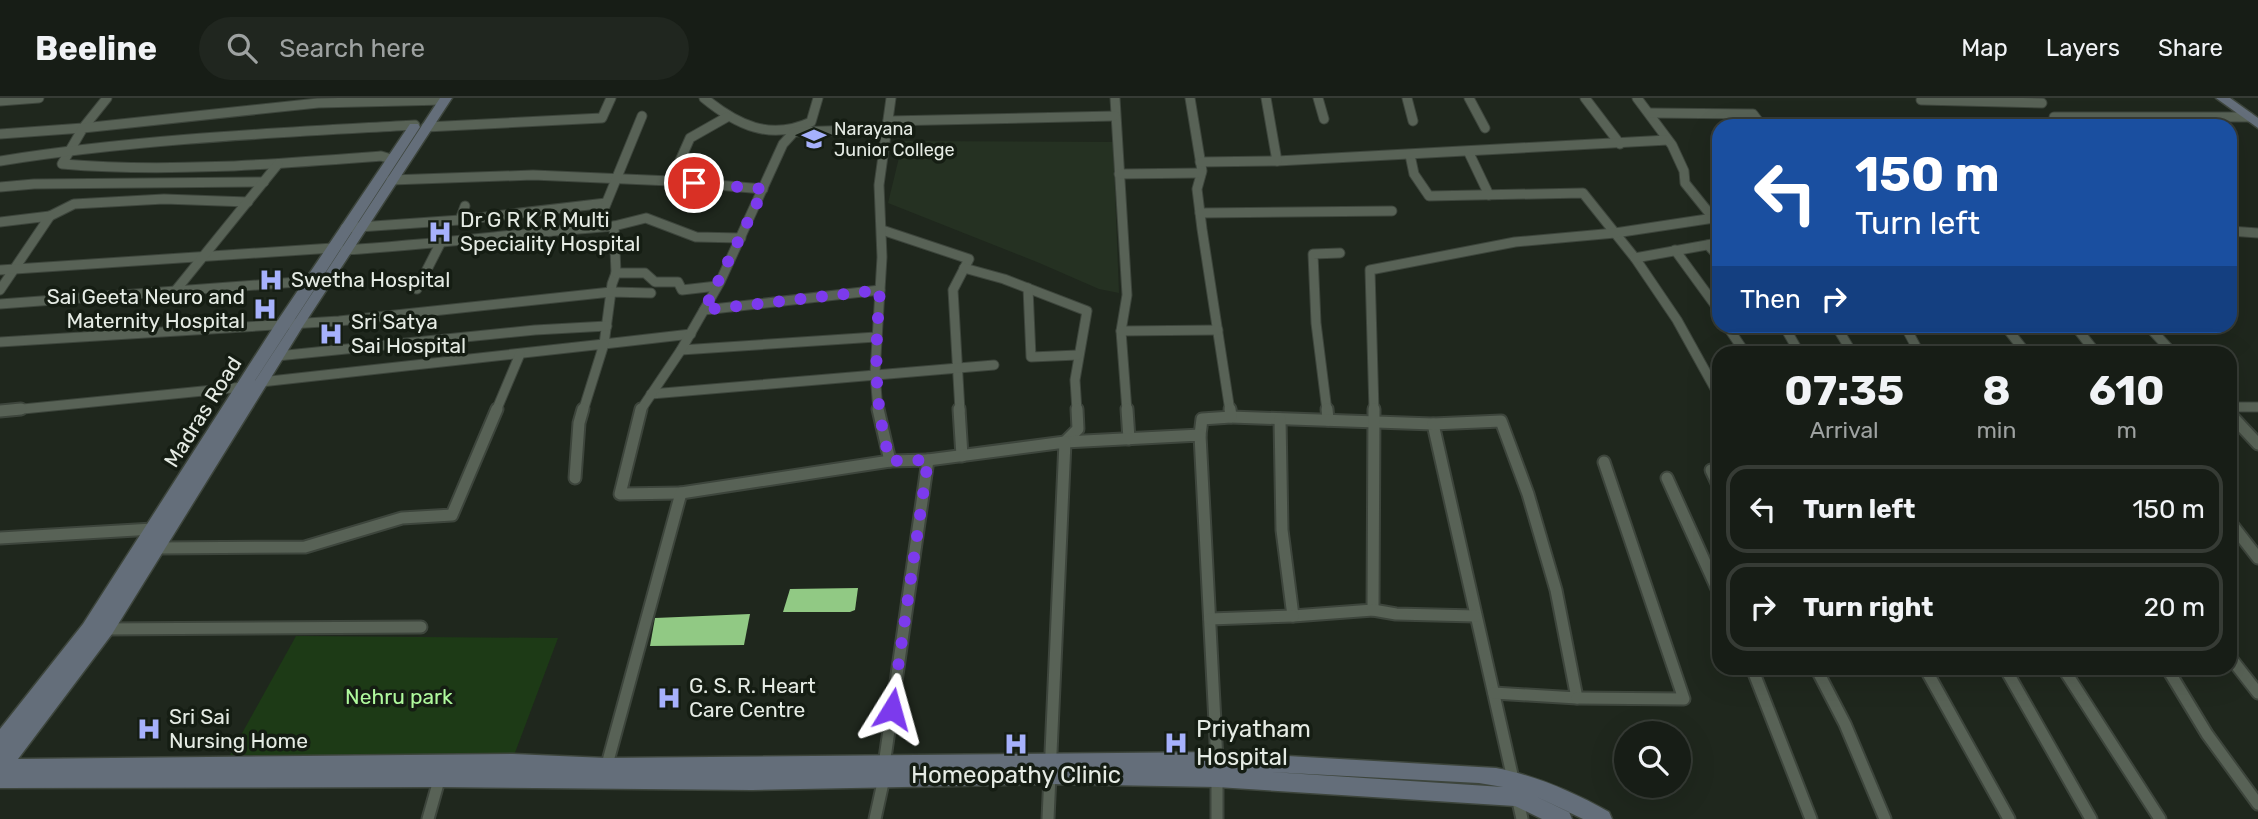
<!DOCTYPE html>
<style>
body{margin:0;font-family:Rubik,sans-serif;background:#20261f;color:#f1f3f6;height:100vh;display:flex;flex-direction:column;font-size:26px;white-space:nowrap}
*{box-sizing:border-box;margin:0}
p{font-size:23px;color:#9ea2a1}
.icon{flex:none;width:38px;height:38px;fill:none;stroke:currentColor;stroke-width:2;stroke-linecap:round;stroke-linejoin:round}
.map{position:relative;flex:1;overflow:hidden}
.drawer{position:absolute;left:1712px;top:248px;width:525px;height:329px;display:flex;flex-direction:column;background:#171d16;border-radius:21px;box-shadow:0 7px 28px #0002,0 0 0 2px #363b35}
.drawer>*{flex:none}
.hud{position:absolute;left:1712px;top:21px;width:525px;height:214px;border-radius:21px;box-shadow:0 7px 28px #0002,0 0 0 2px #363b35;background:#1a4fa0;color:#fff;overflow:hidden}
.buttons{position:absolute;left:1614px;top:623px;display:grid;gap:14px}
.buttons a{display:grid;place-items:center;width:77px;height:77px;border-radius:50%;background:#171d16;box-shadow:0 7px 28px #0002,0 0 0 2px #363b35;font-size:35px}
.pin{position:absolute;display:grid;place-items:center;width:60px;height:60px;color:#fff;margin:-30px;border:4px solid #fff;border-radius:50%;box-shadow:0 2px 7px #0007}
.me{position:absolute;width:77px;margin:-38px;rotate:8deg;stroke-linejoin:round;filter:drop-shadow(0 0 5px #0008)}
.turn{display:flex;align-items:center;gap:24px;height:147px;padding:0 28px;font-size:32px}
.turn .icon{width:91px;height:91px;stroke-width:2.5}
.turn b{display:block;font-size:49px;line-height:60px}
.then{display:flex;align-items:center;height:66px;padding:0 28px;background:#0003;gap:14px;font-size:26px}
.eta{display:flex;justify-content:space-evenly;align-items:center;height:119px;text-align:center}
.eta b{font-size:42px;font-weight:700;line-height:49px}
ul{padding:0;list-style:none}
li{display:flex;align-items:center;gap:21px;height:88px;margin:0 14px 10px;padding:0 14px;border:4px solid #363b35;border-radius:21px}
li div{flex:1}
li b{display:block;font-size:26px}
li em{font-style:normal}
header{display:flex;align-items:center;gap:42px;box-sizing:border-box;height:98px;padding:0 35px;background:#171d16;border-bottom:2px solid #363b35}
header strong{font-size:33px}
nav{display:flex;gap:38px;margin-inline-start:auto;font-size:24px}
.search{width:490px;height:63px;background:#20261f;display:flex;align-items:center;gap:18px;box-sizing:border-box;padding:0 24px;border-radius:38px;color:#9ea2a1;font-size:26px}
.map>svg:first-child{display:block}
.built{fill:#253122}
.green{fill:#1d3a16}
.building{fill:#91c984}
.lines{fill:none;stroke-linecap:round;stroke-linejoin:round}
.minor-far1-casing{stroke:#3d453c;stroke-width:11}
.minor-casing{stroke:#3d453c;stroke-width:15}
.secondary-casing{stroke:#3d453c;stroke-width:3}
.minor-far1{stroke:#586256;stroke-width:9}
.minor{stroke:#586256;stroke-width:11}
.secondary{fill:#646e7a;fill-rule:evenodd}
.route{stroke:#7c3aed;stroke-width:12;stroke-dasharray:0 21.6}
.labels{text-anchor:middle;stroke-width:7;stroke-linejoin:round;paint-order:stroke}
.far-poi-label{font-size:18px;fill:#e5ebe4;stroke:#151d13;text-anchor:start}
.poi-label{font-size:21px;fill:#e5ebe4;stroke:#151d13;text-anchor:start}
.street-label{font-size:21px;fill:#e5ebe4;stroke:#151d13}
.park-label{font-size:21px;fill:#aff99d;stroke:#151d13}
.near-poi-label{font-size:24px;fill:#e5ebe4;stroke:#151d13;text-anchor:start}
</style>
<header>
<strong>Beeline</strong>
<div class="search"><svg class="icon" aria-label="search" viewBox="0 0 24 24"><circle cx="10" cy="10" r="6"/><path d="M15 15l6 6"/></svg>Search here</div>
<nav><a>Map</a><a>Layers</a><a>Share</a></nav>
</header>
<div class="map">
<svg width="2258" height="721" viewBox="0 0 2258 721">
<rect width="100%" height="100%" fill="#1f271d"/>
<polygon class="built" points="903,43 1113,44 1119,195 1099,191 1037,164 888,105"/>
<polygon class="green" points="296,538 558,540 513,660 230,657"/>
<g class="building">
<polygon points="858,490 855,512 850,514 783,514 790,491"/>
<polygon points="750,516 744,547 650,548 655,520"/>
</g>
<g class="lines">
<g class="minor-far1-casing">
<g id="minor-far1">
<path d="M704 0C737 27 770 43 811 24L818 0"/>
<polyline points="1115,0 1127,197 1121,233 1127,313"/>
<polyline points="1190,0 1202,73 1197,91 1202,131 1230,313"/>
<polyline points="1318,0 1324,21"/>
<polyline points="1407,0 1413,23"/>
<polyline points="1469,0 1485,30"/>
<polyline points="1585,0 1620,46"/>
<polyline points="1637,0 1672,47 1684,73 1685,85 1718,126"/>
<polyline points="1921,2 2042,5"/>
<polyline points="0,3 39,0"/>
<polyline points="1649,15 1753,16 1762,28"/>
<polyline points="727,19 690,40 671,83 763,91"/>
<polyline points="2054,19 2249,19"/>
<polyline points="888,23 1115,18"/>
<polyline points="426,29 602,20 611,0"/>
<polyline points="0,36 83,30 107,0"/>
<polyline points="1469,55 1489,97"/>
<polyline points="1410,57 1414,76 1429,98 1583,95 1635,160 1677,222 1718,296"/>
<path d="M391 61 381 58C276 66 167 75 62 66L83 30 318 5 444 2"/>
<path d="M0 63C137 41 276 35 415 27"/>
<polyline points="1277,63 1668,42"/>
<polyline points="1200,64 1277,63 1266,0"/>
<polyline points="1119,76 1201,75"/>
<polyline points="391,82 533,77 671,83"/>
<polyline points="0,89 34,86 264,84"/>
<polyline points="1200,115 1392,113"/>
<polyline points="50,118 74,106 164,101 248,104"/>
<polyline points="460,122 606,105"/>
<polyline points="0,124 50,118 0,192"/>
<polyline points="597,128 642,18"/>
<polyline points="345,130 460,122 465,108"/>
<polyline points="882,132 969,161 953,192 960,313"/>
<polyline points="2230,133 2258,135"/>
<polyline points="1708,147 1718,158"/>
<path d="M345 152C435 146 524 135 614 128"/>
<polyline points="1675,152 1718,211"/>
<polyline points="1635,160 1718,145"/>
<polyline points="964,170 1004,181 1087,213 1075,282 1077,313"/>
<polyline points="0,172 333,150"/>
<polyline points="616,175 612,186 604,246 691,236"/>
<polyline points="717,188 682,192 678,184 655,184 645,175 616,175 614,128 646,120 696,139 741,140"/>
<polyline points="1028,190 1031,259 1078,257"/>
<polyline points="417,191 440,146"/>
<polyline points="176,192 278,66"/>
<polyline points="0,206 311,183"/>
<polyline points="704,212 880,192"/>
<polyline points="1727,228 1746,256"/>
<polyline points="1784,228 1800,256"/>
<polyline points="1836,228 1853,256"/>
<polyline points="1905,228 1920,256"/>
<polyline points="2005,228 2027,256"/>
<polyline points="2075,228 2097,256"/>
<polyline points="2148,228 2174,256"/>
<polyline points="1121,233 1218,232"/>
<polyline points="0,244 339,223 611,194 651,195"/>
<polyline points="681,252 876,239"/>
<polyline points="277,258 535,232 607,228"/>
<polyline points="261,284 604,246 583,313"/>
<polyline points="651,296 994,267"/>
<polyline points="2230,309 2258,309"/>
<polyline points="3,313 243,289"/>
<polyline points="496,313 520,256"/>
<polyline points="640,313 681,252 720,184 783,46 794,34 887,31"/>
<polyline points="878,313 875,275 882,159 879,87 891,0"/>
<polyline points="1327,313 1316,225 1313,156 1340,155"/>
<polyline points="1374,313 1370,172 1515,144 1615,135 1714,120"/>
</g>
</g>
<g class="minor-casing">
<g id="minor">
<polyline points="641,311 620,396 681,395"/>
<polyline points="878,311 890,363 928,362 884,667"/>
<polyline points="959,311 962,358"/>
<polyline points="1127,311 1129,341"/>
<polyline points="1327,311 1328,322"/>
<polyline points="0,313 21,311"/>
<polyline points="2230,316 2258,346"/>
<polyline points="1231,319 1433,326 1522,721"/>
<polyline points="1280,321 1282,432 1293,518 1373,512 1374,311"/>
<polyline points="1433,326 1501,323 1528,396 1556,492 1577,600 1494,595"/>
<polyline points="1200,337 1202,321 1231,319 1230,311"/>
<polyline points="1065,344 1078,331 1077,311"/>
<polyline points="1065,344 1200,337 1217,663 1217,721"/>
<polyline points="928,362 1065,344 1048,721"/>
<polyline points="1711,372 1718,387"/>
<polyline points="575,380 579,325 583,311"/>
<polyline points="1667,380 1718,493"/>
<polyline points="2230,424 2258,460"/>
<polyline points="0,440 153,431"/>
<polyline points="157,450 305,449 402,420 452,417 497,311"/>
<polyline points="1373,512 1396,516 1475,518"/>
<polyline points="1210,521 1293,518"/>
<polyline points="103,531 421,529"/>
<polyline points="2230,559 2258,595"/>
<polyline points="1752,570 1811,721"/>
<polyline points="1816,570 1845,626 1885,721"/>
<polyline points="1925,570 2009,721"/>
<polyline points="2005,570 2091,721"/>
<polyline points="2063,570 2160,721"/>
<polyline points="2167,570 2207,636 2258,706"/>
<polyline points="1577,600 1684,601 1604,364"/>
<polyline points="605,674 681,395 890,363"/>
<polyline points="428,721 441,675"/>
<polyline points="875,721 884,680"/>
</g>
</g>
<g class="secondary-casing">
<g id="secondary">
<path d="M440 0H452L303 228 112 536 18 661 513 656 606 660 1217 654 1496 670C1537 678 1573 694 1609 714L1612 721H1583L1535 698 1569 714 1572 721H1542L1515 708 1217 689 1051 686 752 692 440 689 0 690V631L83 526 278 222 410 26H418L420 29 241 304ZM1271 674 1479 685 1503 689Z"/>
<polygon points="2216,0 2230,0 2258,20 2258,30"/>
</g>
</g>
<use href="#minor-far1" class="minor-far1"/>
<use href="#minor" class="minor"/>
<use href="#secondary" class="secondary"/>
</g>
<g class="lines">
<path class="route" d="M694 85 764 91 704 212 880 192C875 255 873 302 890 363L928 362 892 611"/>
</g>
<defs>
<g id="university-bare" transform="scale(1.89)"><path d="M0-5L7-2L0 1L-7-2ZM-4 1L0 2.5L4 1V4Q0 6-4 4Z" fill="#a6b1fc" stroke="#151d13" stroke-width="2.5" paint-order="stroke"/></g>
<g id="hospital-bare" transform="scale(1.89)"><path d="M-5-5h3v3.5h4V-5h3V5h-3V1.5h-4V5h-3Z" fill="#a6b1fc" stroke="#151d13" stroke-width="2.5" paint-order="stroke"/></g>
</defs>
<g fill-rule="evenodd">
<use href="#university-bare" x="814" y="41"/>
<use href="#hospital-bare" x="440" y="134"/>
<use href="#hospital-bare" x="271" y="182"/>
<use href="#hospital-bare" x="265" y="211"/>
<use href="#hospital-bare" x="331" y="236"/>
<use href="#hospital-bare" x="669" y="600"/>
<use href="#hospital-bare" x="149" y="631"/>
<use href="#hospital-bare" x="1176" y="645"/>
<use href="#hospital-bare" x="1016" y="646"/>
</g>
<g class="labels">
<g class="far-poi-label">
<text x="834" y="37">Narayana<tspan x="834" dy="21">Junior College</tspan></text>
</g>
<g class="poi-label">
<text x="460" y="129">Dr G R K R Multi<tspan x="460" dy="24">Speciality Hospital</tspan></text>
<text x="291" y="189">Swetha Hospital</text>
<text x="245" y="206" text-anchor="end">Sai Geeta Neuro and<tspan x="245" dy="24">Maternity Hospital</tspan></text>
<text x="351" y="231">Sri Satya<tspan x="351" dy="24">Sai Hospital</tspan></text>
<text x="689" y="595">G. S. R. Heart<tspan x="689" dy="24">Care Centre</tspan></text>
<text x="169" y="626">Sri Sai<tspan x="169" dy="24">Nursing Home</tspan></text>
</g>
<g class="street-label">
<text transform="translate(203 314) rotate(-58)" y="7">Madras Road</text>
</g>
<g class="park-label">
<text x="399" y="606">Nehru park</text>
</g>
<g class="near-poi-label">
<text x="1196" y="639">Priyatham<tspan x="1196" dy="28">Hospital</tspan></text>
<text x="1016" y="685" text-anchor="middle">Homeopathy Clinic</text>
</g>
</g>
</svg>
<div class="buttons">
<a><svg class="icon" aria-label="search" viewBox="0 0 24 24"><circle cx="10" cy="10" r="6"/><path d="M15 15l6 6"/></svg></a>
</div>
<div class="pin" style="left:694px;top:85px;background:#d93025"><svg class="icon" aria-label="arrive" viewBox="0 0 24 24"><path d="M6 21V4h12l-3 4 3 4H6"/></svg></div>
<svg class="me" style="left:892px;top:611px" viewBox="-20 -20 40 40"><path d="M0-17L14 15 0 8-14 15z" fill="#7c3aed" stroke="#fff" stroke-width="4"/></svg>
<div class="hud">
<div class="turn"><svg class="icon" aria-label="left" viewBox="0 0 24 24"><path d="M17 20v-9H6M10 6l-5 5 5 5"/></svg><div><b>150 m</b>Turn left</div></div>
<div class="then">Then<svg class="icon" aria-label="right" viewBox="0 0 24 24"><path d="M7 20v-9h11M14 6l5 5-5 5"/></svg></div>
</div>
<section class="drawer">
<div class="eta">
<div><b>07:35</b><p>Arrival</p></div>
<div><b>8</b><p>min</p></div>
<div><b>610</b><p>m</p></div>
</div>
<ul>
<li><svg class="icon" aria-label="left" viewBox="0 0 24 24"><path d="M17 20v-9H6M10 6l-5 5 5 5"/></svg><div><b>Turn left</b></div><em>150 m</em></li>
<li><svg class="icon" aria-label="right" viewBox="0 0 24 24"><path d="M7 20v-9h11M14 6l5 5-5 5"/></svg><div><b>Turn right</b></div><em>20 m</em></li>
</ul>
</section>
</div>
